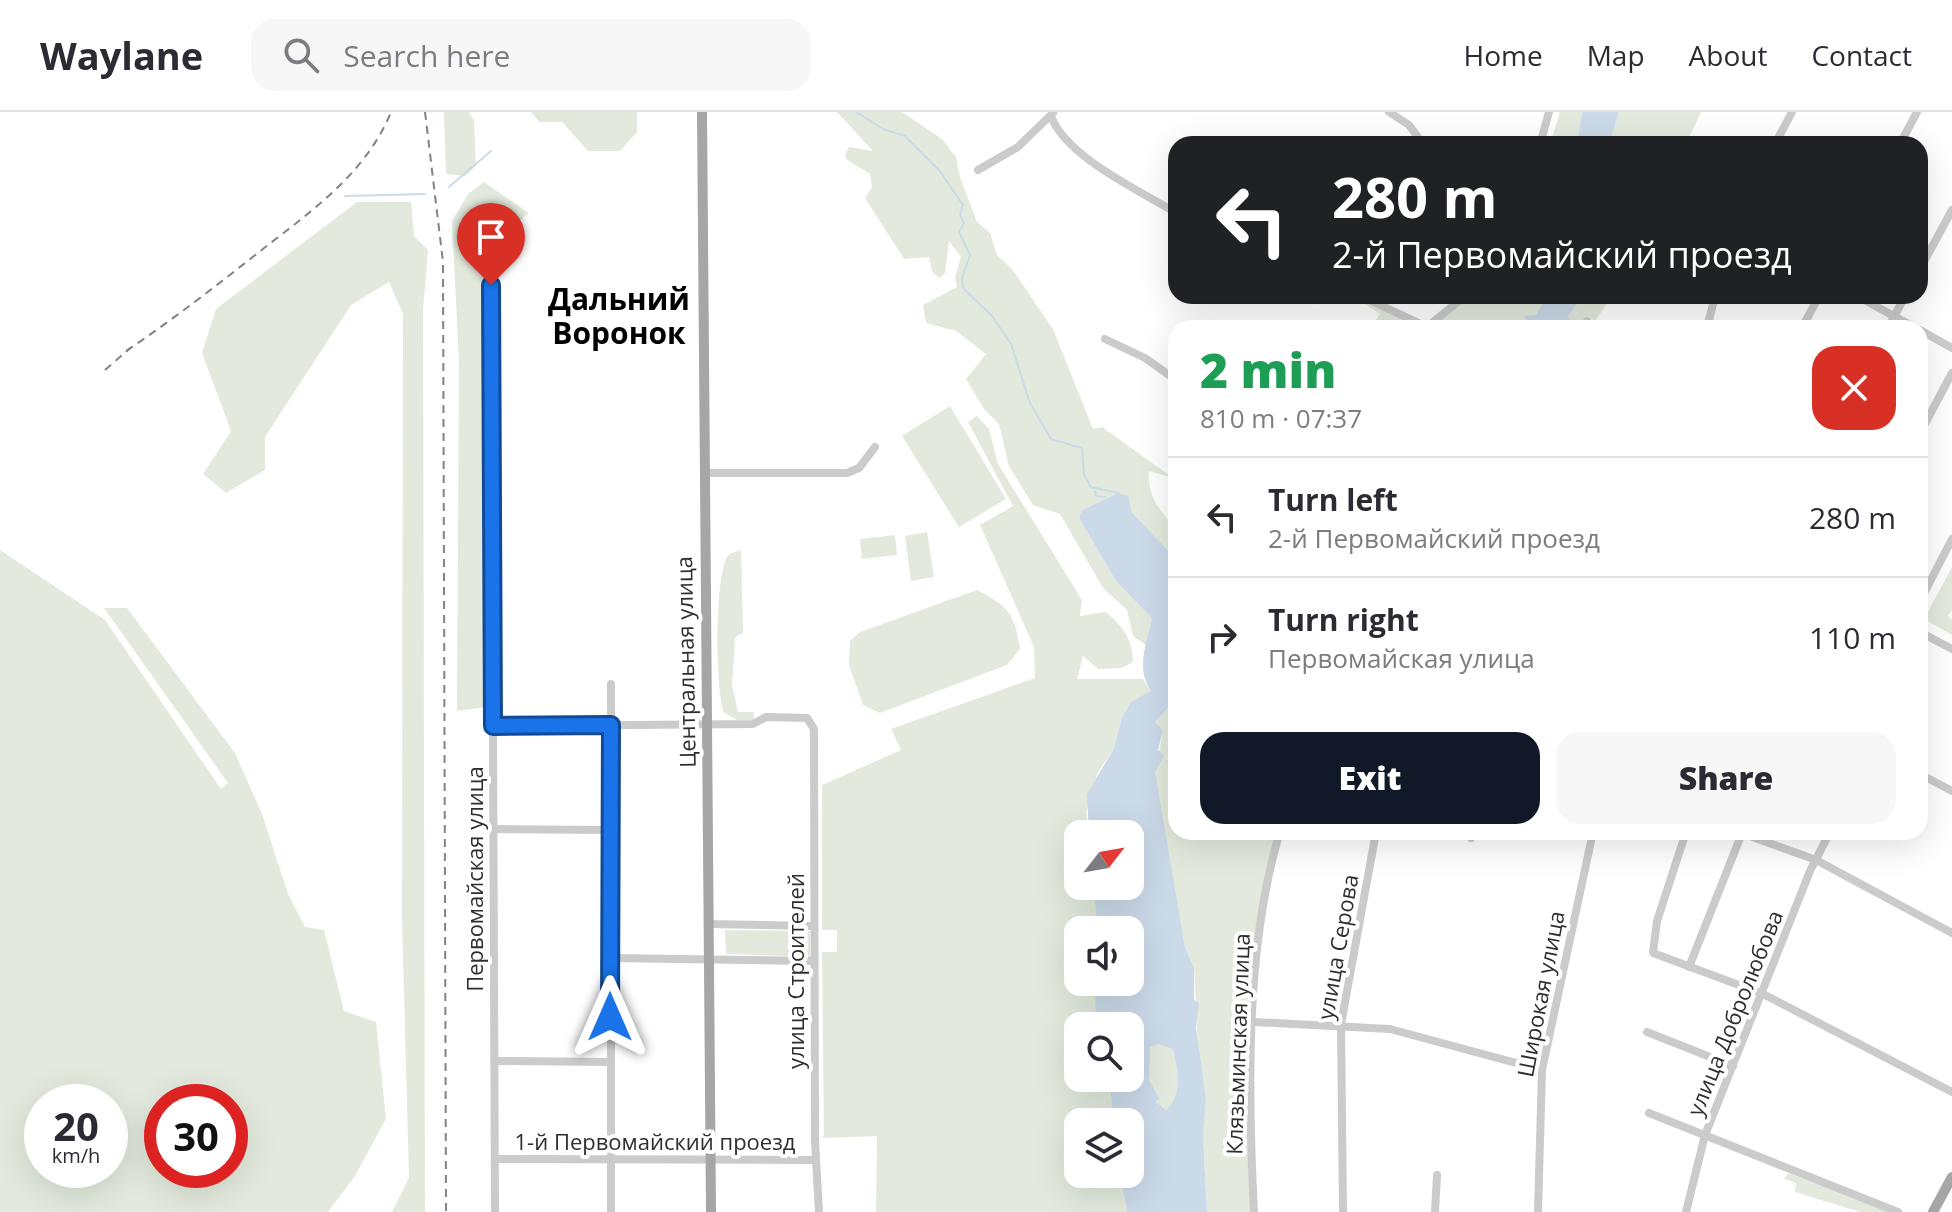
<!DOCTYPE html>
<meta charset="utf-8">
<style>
body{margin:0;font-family:"Open Sans",sans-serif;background:#f7f7f7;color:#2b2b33;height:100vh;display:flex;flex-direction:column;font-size:30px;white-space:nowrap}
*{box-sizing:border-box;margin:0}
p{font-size:26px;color:#7c7c81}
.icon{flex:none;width:44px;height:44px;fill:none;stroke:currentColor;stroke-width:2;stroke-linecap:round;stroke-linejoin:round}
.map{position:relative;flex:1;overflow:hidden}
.details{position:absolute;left:1168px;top:208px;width:760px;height:520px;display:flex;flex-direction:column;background:#fff;border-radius:24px;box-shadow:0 8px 32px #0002}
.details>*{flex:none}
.top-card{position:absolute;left:1168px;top:24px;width:760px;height:168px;border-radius:24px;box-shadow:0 8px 32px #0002;background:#202124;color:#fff;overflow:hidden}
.needle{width:52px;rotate:59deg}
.fabs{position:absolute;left:1064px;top:708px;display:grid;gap:16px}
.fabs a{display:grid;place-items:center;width:80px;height:80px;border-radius:16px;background:#fff;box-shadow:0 8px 32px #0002;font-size:40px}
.speed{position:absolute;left:24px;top:972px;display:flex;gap:16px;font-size:40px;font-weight:700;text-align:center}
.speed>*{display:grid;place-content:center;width:104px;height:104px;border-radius:50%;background:#fff;box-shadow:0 8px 32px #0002;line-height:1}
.speed small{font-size:20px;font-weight:400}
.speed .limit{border:12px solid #d22;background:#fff;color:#111}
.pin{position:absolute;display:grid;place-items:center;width:68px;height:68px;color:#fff;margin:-82px -34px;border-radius:50% 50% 50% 0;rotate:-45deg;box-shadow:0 0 8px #0007}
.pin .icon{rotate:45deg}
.me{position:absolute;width:88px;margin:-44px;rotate:0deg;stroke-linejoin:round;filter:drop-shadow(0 0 6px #0008)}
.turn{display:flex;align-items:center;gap:28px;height:168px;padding:0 32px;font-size:36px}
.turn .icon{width:104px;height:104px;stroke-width:2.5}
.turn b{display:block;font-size:56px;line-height:68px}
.round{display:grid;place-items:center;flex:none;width:84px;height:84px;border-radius:24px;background:#f7f7f7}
.overview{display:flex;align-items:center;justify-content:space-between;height:136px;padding:0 32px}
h1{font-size:48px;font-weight:800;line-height:60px;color:#1e9e55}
.button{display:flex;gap:16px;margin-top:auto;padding:16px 32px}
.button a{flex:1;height:92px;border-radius:24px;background:#111827;color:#fff;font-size:32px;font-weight:800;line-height:92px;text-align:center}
.button a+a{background:#f7f7f7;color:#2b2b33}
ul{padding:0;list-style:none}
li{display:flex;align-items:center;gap:24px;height:120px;padding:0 32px;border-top:2px solid #e1e1e2}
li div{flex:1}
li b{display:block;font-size:30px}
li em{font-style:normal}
header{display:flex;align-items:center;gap:48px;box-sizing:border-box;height:112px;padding:0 40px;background:#fff;border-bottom:2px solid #e1e1e2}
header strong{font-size:38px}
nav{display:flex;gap:44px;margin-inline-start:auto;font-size:28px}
.search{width:560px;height:72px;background:#f7f7f7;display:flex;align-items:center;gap:20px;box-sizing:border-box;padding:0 28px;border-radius:24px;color:#7c7c81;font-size:30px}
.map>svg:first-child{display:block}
.green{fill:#e3eadd;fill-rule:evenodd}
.water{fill:#cbdae9;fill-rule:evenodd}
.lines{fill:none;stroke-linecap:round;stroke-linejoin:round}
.stream{stroke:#cbdae9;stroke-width:2}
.minor{stroke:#cbcbcb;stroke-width:8}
.major{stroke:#a6a6a6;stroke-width:10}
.rail{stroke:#838383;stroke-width:2;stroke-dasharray:8 6;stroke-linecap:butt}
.route-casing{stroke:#114b97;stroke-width:20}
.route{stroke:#1a73e8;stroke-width:14}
.labels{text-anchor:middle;stroke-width:8;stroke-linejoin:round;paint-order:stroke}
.street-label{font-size:22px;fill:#2e2e2e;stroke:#fff}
.district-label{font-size:30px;font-weight:bold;fill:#000;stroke:#fff}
</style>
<header>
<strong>Waylane</strong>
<div class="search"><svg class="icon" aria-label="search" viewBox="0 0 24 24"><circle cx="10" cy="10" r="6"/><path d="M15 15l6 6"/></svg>Search here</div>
<nav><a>Home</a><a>Map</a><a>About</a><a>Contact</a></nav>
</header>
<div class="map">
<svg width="1952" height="1100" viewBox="0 0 1952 1100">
<rect width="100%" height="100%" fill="#fff"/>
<g class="green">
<polygon points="444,0 469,0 474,8 476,54 465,64 446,62"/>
<polygon points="531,0 637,0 637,20 620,39 588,39 562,10 539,10"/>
<path d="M837 0H902L942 27 956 45 960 65 977 110 990 121 997 143 1012 157 1053 217 1093 317 1102 315 1173 366 1149 359C1147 384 1159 398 1176 416V453L1171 450 1166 436 1131 401 1081 399 1079 406 1116 469 1153 506 1147 534 1133 524 1127 498 1103 476 1060 402 1033 393 1009 354 999 312 984 297 966 267 986 242 956 219 926 211 923 193 957 175 955 165 961 145 949 129 945 161 939 166 932 159 929 145 904 147 865 86 872 75 870 62 846 47 845 42 849 35 873 39Z"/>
<polygon points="1560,0 1582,0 1577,32 1550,32"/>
<polygon points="1619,0 1701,0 1686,32 1609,32"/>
<polygon points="484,70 529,101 483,139 486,595 457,599 459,249 452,109 468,82"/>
<polygon points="357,90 411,90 414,124 428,138 423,198 425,1100 392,1100 409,1066 402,807 403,202 389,170 351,193 265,325 265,358 226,381 203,362 231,319 202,241 216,197"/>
<polygon points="1353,184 1369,184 1428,211 1459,184 1552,184 1547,185 1532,213 1516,216 1508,211 1501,216 1370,216 1380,202"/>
<polygon points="1583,184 1612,184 1595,209 1586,204 1577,216 1558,216"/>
<polygon points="950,294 1006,387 959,415 902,324"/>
<path d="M977 304 989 317 998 352 1082 488 1080 504 1106 500C1123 514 1133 528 1133 550L1122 556 1098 557 1083 544 1077 567H1143L1151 580 1121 608 1114 636 1097 662 1086 701 1089 722H1078V774H1093L1098 818H1078V870H1095L1098 914H1078V966H1109L1114 1010H1078V1062H1120L1127 1100H876L877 1024 821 1026 824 1023 822 840H837V818H822V673L901 638 891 617 1035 566 1034 535 980 413 1013 394 968 310Z"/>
<polygon points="927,420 934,465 911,469 905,424"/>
<polygon points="895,423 897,443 862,447 860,427"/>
<path d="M0 438 105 508 221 677 228 671 104 496H127L235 641 262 702 288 782 305 815 324 818 344 899 376 910 386 1007 355 1064 328 1100H0ZM42 990H110V1058H42ZM230 990V1058H162V990Z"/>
<path d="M741 438 743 521 735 525 732 574 738 600H754V608H737L724 601C715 574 715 471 726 447 729 440 735 440 741 438Z"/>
<polygon points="1952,455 1952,498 1948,504 1952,507 1952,523 1924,507"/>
<path d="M977 478C1009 495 1014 501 1020 537L1007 553 880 601 863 593 849 553 850 529 860 520Z"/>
<polygon points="1176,587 1176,720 1280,720 1254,869 1254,1100 1207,1100 1203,1024 1206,988 1199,955 1194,856 1185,835 1157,683 1155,660 1162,625 1155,610"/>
<polygon points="725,818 810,819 810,845 726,842"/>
<path d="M1158 932 1174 937C1178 959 1183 981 1166 998 1145 986 1148 955 1150 934Z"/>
<polygon points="1788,1061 1893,1099 1893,1100 1860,1100 1795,1080 1796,1071 1784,1067"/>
</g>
<g class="water">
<polygon points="1582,0 1619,0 1609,32 1577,32"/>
<polygon points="1583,184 1568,204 1570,209 1558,216 1520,216 1531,213 1524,204 1536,203 1547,185"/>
<path d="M1118 381 1128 384 1132 401 1166 436 1176 453V587L1155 610 1163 618 1158 638 1164 644 1155 660 1185 835 1194 856V888L1199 891 1196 915 1206 988 1203 1024 1207 1100H1127L1120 1062H1130V1010H1114L1109 966H1130V914H1098L1096 908 1095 870H1130V818H1098L1093 774H1130V722H1089L1087 682 1114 636 1121 608 1131 590 1151 579C1135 555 1147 533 1152 506L1116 469 1079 406 1081 399ZM1158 932 1173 937C1178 959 1183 981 1166 998L1156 990 1159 986 1149 968 1150 935Z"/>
</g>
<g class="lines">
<g class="stream">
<polyline points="856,0 883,17 905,24 939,58 963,93 960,103 964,111 959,120 970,143 962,166 963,176 992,204 1011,232 1030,291 1051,327 1082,336 1084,363 1091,375 1118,381"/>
<polyline points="449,75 491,39"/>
<polyline points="345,84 425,82"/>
<polyline points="1095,379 1096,384 1105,385"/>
</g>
<g class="minor">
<polyline points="1389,0 1409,13 1420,28"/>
<path d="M1051 4C1066 45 1139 78 1176 101"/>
<polyline points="1541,29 1549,0"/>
<polyline points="1775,32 1792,0"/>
<polyline points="1900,32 1917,0"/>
<polyline points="978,58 1018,35 1053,1"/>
<polyline points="491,145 495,1100"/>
<polyline points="1920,157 1952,98"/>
<polyline points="1310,184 1317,188 1320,184"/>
<polyline points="1361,184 1427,215 1465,184"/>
<polyline points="1857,184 1916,216"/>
<polyline points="1582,216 1587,209"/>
<polyline points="1707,216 1715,184"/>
<polyline points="1802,216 1819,184"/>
<polyline points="1888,216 1905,184"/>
<polyline points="1920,218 1952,236"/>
<polyline points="1105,227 1145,246 1176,268"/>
<polyline points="1920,321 1952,261"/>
<polyline points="705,361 847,361 859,356 875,335"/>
<polyline points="1920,489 1952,427"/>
<polyline points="1920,520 1952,537"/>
<polyline points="493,614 753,612 766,605 807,606 814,617 815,1030 819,1100"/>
<polyline points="1920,662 1952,679"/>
<polyline points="492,717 610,718"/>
<polyline points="1686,720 1657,809 1653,841 1763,882 1952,980"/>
<polyline points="1739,720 1816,748 1952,821"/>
<polyline points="1471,726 1472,720"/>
<polyline points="709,812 813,814"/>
<polyline points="610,846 814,849"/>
<polyline points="1689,855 1742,721"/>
<polyline points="1254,910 1390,917 1542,958"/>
<polyline points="1647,920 1733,954"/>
<polyline points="495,949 610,950"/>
<polyline points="1649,1001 1898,1100"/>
<polyline points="495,1047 815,1048"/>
<polyline points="611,1100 611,572"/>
<path d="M1254 1100C1248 982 1245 833 1280 720"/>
<polyline points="1343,1100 1341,912 1376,720"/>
<polyline points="1435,1100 1437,1063"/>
<polyline points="1538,1100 1542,958 1593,720"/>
<polyline points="1686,1100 1705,1023 1810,759 1830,720"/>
</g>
<g class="major">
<polyline points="702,0 711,1100"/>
<polyline points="1933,1100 1952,1065"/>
</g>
<g class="rail">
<polyline points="425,0 443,150 446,1100"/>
<path d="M126 239C171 209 212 177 254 144 307 102 365 64 391 0"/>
<polyline points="105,258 135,232"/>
</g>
</g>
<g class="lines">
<g class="route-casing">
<polyline id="route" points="491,173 493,614 611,613 610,905"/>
</g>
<use href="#route" class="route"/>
</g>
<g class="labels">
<g class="street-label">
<text transform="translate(686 550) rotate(-91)" y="8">Центральная улица</text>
<text transform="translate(475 767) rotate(-90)" y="8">Первомайская улица</text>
<text transform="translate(1338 835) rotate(-80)" y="8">улица Серова</text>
<text transform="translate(796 859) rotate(-90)" y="8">улица Строителей</text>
<text transform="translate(1541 882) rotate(-79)" y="8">Широкая улица</text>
<text transform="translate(1735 901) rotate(-68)" y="8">улица Добролюбова</text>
<text transform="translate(1238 932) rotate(-88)" y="8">Клязьминская улица</text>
<text x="655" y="1038">1-й Первомайский проезд</text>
</g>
<g class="district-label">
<text x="619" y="198">Дальний<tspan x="619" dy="34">Воронок</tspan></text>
</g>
</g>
</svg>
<div class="fabs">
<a><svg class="needle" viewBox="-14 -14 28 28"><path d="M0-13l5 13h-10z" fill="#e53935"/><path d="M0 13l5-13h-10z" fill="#7c7c81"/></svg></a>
<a><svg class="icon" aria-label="sound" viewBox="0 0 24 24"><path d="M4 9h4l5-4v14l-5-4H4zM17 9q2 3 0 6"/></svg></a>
<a><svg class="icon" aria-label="search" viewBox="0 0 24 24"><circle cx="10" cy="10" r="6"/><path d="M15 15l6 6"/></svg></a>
<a><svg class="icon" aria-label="layers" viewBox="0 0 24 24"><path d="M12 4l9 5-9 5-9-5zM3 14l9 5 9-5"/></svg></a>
</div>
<div class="speed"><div>20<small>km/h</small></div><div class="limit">30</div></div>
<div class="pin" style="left:491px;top:173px;background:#d93025"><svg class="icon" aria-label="arrive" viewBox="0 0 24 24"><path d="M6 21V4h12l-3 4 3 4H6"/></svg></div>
<svg class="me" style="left:610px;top:905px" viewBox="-20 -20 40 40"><path d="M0-17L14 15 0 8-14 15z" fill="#1a73e8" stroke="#fff" stroke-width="4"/></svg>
<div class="top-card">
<div class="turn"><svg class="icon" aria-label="left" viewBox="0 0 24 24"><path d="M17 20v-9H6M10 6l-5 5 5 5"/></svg><div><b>280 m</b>2-й Первомайский проезд</div></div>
</div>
<section class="details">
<div class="overview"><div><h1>2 min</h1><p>810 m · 07:37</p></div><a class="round" style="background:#d93025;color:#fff"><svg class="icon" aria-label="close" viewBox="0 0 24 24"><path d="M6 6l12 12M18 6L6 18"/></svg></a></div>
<ul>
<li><svg class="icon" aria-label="left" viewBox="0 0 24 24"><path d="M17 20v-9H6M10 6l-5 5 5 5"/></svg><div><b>Turn left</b><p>2-й Первомайский проезд</p></div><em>280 m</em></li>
<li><svg class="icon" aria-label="right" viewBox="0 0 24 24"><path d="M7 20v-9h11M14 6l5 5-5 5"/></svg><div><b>Turn right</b><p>Первомайская улица</p></div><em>110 m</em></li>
</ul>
<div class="button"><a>Exit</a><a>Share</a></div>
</section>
</div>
